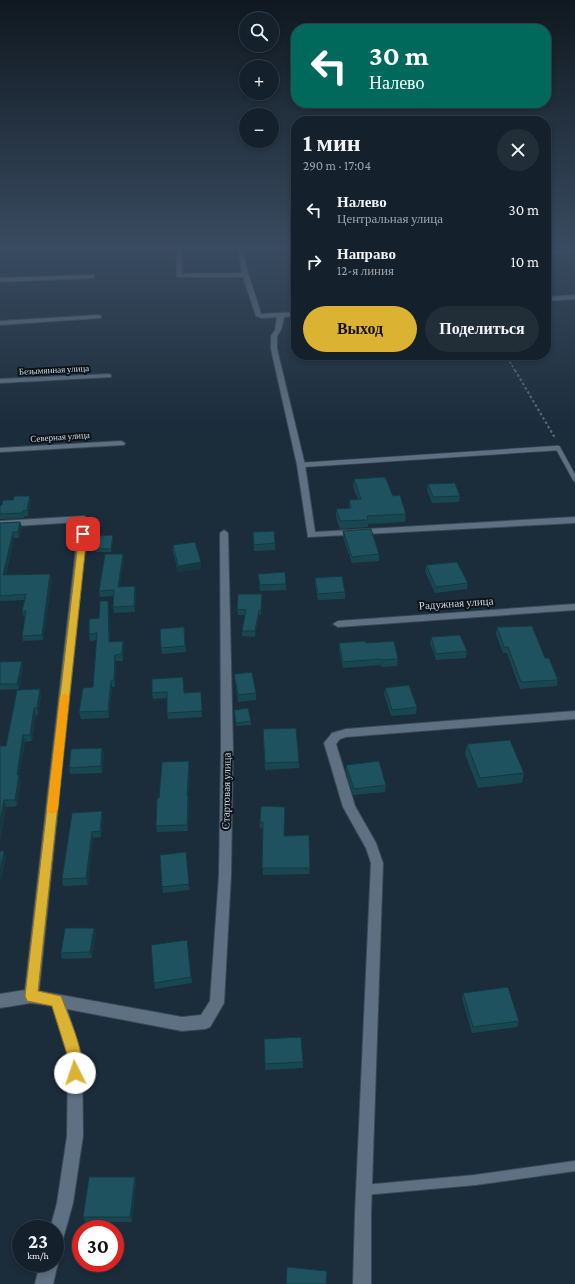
<!DOCTYPE html>
<html lang="ru">
<meta charset="utf-8">
<style>
body{margin:0;font-family:"Crimson Pro",serif;background:#212e38;color:#f1f3f6;height:100vh;display:flex;flex-direction:column;font-size:15px;white-space:nowrap}
*{box-sizing:border-box;margin:0}
p{font-size:13px;color:#9da3a9}
.icon{flex:none;width:22px;height:22px;fill:none;stroke:currentColor;stroke-width:2;stroke-linecap:round;stroke-linejoin:round}
.map{position:relative;flex:1;overflow:hidden}
.details{position:absolute;left:291px;top:116px;width:260px;height:244px;display:flex;flex-direction:column;background:#14212c;border-radius:16px;box-shadow:0 2px 6px #0003,0 0 0 1px #333e48}
.details>*{flex:none}
.hud{position:absolute;left:291px;top:24px;width:260px;height:84px;border-radius:16px;box-shadow:0 2px 6px #0003,0 0 0 1px #333e48;background:#00695c;color:#fff;overflow:hidden}
.buttons{position:absolute;left:239px;top:12px;display:grid;gap:8px}
.buttons a{display:grid;place-items:center;width:40px;height:40px;border-radius:50%;background:#14212c;box-shadow:0 2px 6px #0003,0 0 0 1px #333e48;font-size:20px}
.speed{position:absolute;left:12px;top:1220px;display:flex;gap:8px;font-size:20px;font-weight:700;text-align:center}
.speed>*{display:grid;place-content:center;width:52px;height:52px;border-radius:50%;background:#14212c;box-shadow:0 2px 6px #0003,0 0 0 1px #333e48;line-height:1}
.speed small{font-size:10px;font-weight:400}
.speed .limit{border:6px solid #d22;background:#fff;color:#111}
.pin{position:absolute;display:grid;place-items:center;width:34px;height:34px;color:#fff;margin:-17px;border-radius:8px;box-shadow:0 2px 6px #0006}
.me{position:absolute;width:44px;margin:-22px;rotate:356deg;stroke-linejoin:round;filter:drop-shadow(0 0 3px #0008)}
.turn{display:flex;align-items:center;gap:14px;height:84px;padding:0 12px;font-size:18px}
.turn .icon{width:52px;height:52px;stroke-width:2.5}
.turn b{display:block;font-size:28px;line-height:34px}
.round{display:grid;place-items:center;flex:none;width:42px;height:42px;border-radius:21px;background:#212e38}
.head{display:flex;align-items:center;justify-content:space-between;height:68px;padding:0 12px}
h1{font-size:24px;font-weight:700;line-height:30px}
.cta{display:flex;gap:8px;margin-top:auto;padding:8px 12px}
.cta a{flex:1;height:46px;border-radius:24px;background:#dcb233;color:#111;font-size:16px;font-weight:700;line-height:46px;text-align:center}
.cta a+a{background:#212e38;color:#f1f3f6}
ul{padding:0;list-style:none}
li{display:flex;align-items:center;gap:12px;height:52px;padding:0 12px}
li div{flex:1}
li b{display:block;font-size:15px}
li em{font-style:normal}
.map>svg:first-child{display:block}
.lines{fill:none;stroke-linecap:round;stroke-linejoin:round}
.service-far2-casing{stroke:#394855;stroke-width:4.5}
.service-far1-casing{stroke:#394855;stroke-width:6}
.service-casing{stroke:#394855;stroke-width:12}
.minor-casing{stroke:#394855;stroke-width:2}
.path-far1{stroke:#5d6b79;stroke-width:1.5;stroke-dasharray:2 2;stroke-linecap:butt}
.path{stroke:#5d6b79;stroke-width:2;stroke-dasharray:2.5 2.5;stroke-linecap:butt}
.service-far2{stroke:#5d7183;stroke-width:3.5}
.service-far1{stroke:#5d7183;stroke-width:4.5}
.service{stroke:#5d7183;stroke-width:10}
.minor{fill:#5d7183;fill-rule:evenodd}
.wall{fill:#194751}
.shaded-wall{fill:#143942}
.building{fill:#1d525e;stroke:#143942}
.route{fill:#dcb233;stroke:#8f7421}
.slow{fill:#f59e0b}
.labels{text-anchor:middle;stroke-width:4;stroke-linejoin:round;paint-order:stroke}
.far-street-label{font-size:9px;fill:#d1dbe6;stroke:#0c141a}
.street-label{font-size:11px;fill:#d1dbe6;stroke:#0c141a}
</style>
<div class="map">
<svg width="575" height="1284" viewBox="0 0 575 1284">
<rect width="100%" height="100%" fill="#1b2c3b"/>
<g class="lines">
<g class="service-far2-casing">
<polyline id="service-far2" points="546,253 575,251"/>
</g>
<g class="service-far1-casing">
<polyline id="service-far1" points="301,465 558,448 575,479"/>
</g>
<g class="service-casing">
<polyline id="service" points="364,1190 475,1180 575,1166"/>
</g>
<g class="minor-casing">
<g id="minor">
<polygon points="176,247 181,247 182,274 242,273 238,247 243,247 246,266 261,314 296,312 296,316 284,317 281,330 277,336 277,349 305,465 315,532 575,517 575,523 308,537 297,465 271,349 271,336 275,330 277,317 262,318 256,316 243,277 177,277"/>
<polygon points="94,275 94,277 92,278 0,282 0,278"/>
<polygon points="575,295 575,299 546,301 546,297"/>
<polygon points="99,315 101,316 101,318 0,325 0,321"/>
<polygon points="109,374 111,375 111,377 0,383 0,379"/>
<polygon points="121,441 125,443 124,445 0,452 0,448"/>
<polygon points="84,516 88,519 39,991 182,1017 201,1015 210,1001 219,875 221,750 220,533 224,530 228,533 233,750 231,875 224,1003 210,1027 205,1029 182,1031 67,1009 82,1057 83,1136 73,1203 61,1246 55,1248 55,1229 50,1229 57,1203 67,1136 68,1057 52,1006 31,1003 0,1008 0,994 25,990 79,522 0,527 0,521"/>
<polygon points="575,604 575,610 338,627 333,624 338,621"/>
<polygon points="575,711 575,719 346,737 340,739 336,744 355,806 376,843 383,863 371,1214 371,1284 353,1284 355,1214 371,863 366,848 343,807 324,743 332,733 346,729"/>
<polygon points="55,1257 58,1263 53,1284 35,1284 40,1263 55,1263"/>
</g>
</g>
<polyline class="path-far1" points="506,355 515,371"/>
<polyline class="path" points="515,370 555,438"/>
<use href="#service-far2" class="service-far2"/>
<use href="#service-far1" class="service-far1"/>
<use href="#service" class="service"/>
<use href="#minor" class="minor"/>
</g>
<g class="wall">
<polygon points="567,256 575,256 575,270 566,261"/>
<polygon points="354,479 393,496 406,514 405,522 368,524 368,527 340,529 336,517 336,509 349,508 349,500 358,499 353,487"/>
<polygon points="428,484 460,496 459,502 432,503 427,490"/>
<polygon points="31,501 28,516 24,516 24,518 0,519 0,505"/>
<polygon points="20,522 22,527 19,538 14,538 6,575 52,579 43,640 23,641 22,636 25,617 24,617 22,611 25,600 0,601 0,523"/>
<polygon points="343,531 379,554 379,561 352,563 343,537"/>
<polygon points="253,532 275,543 275,550 254,551"/>
<polygon points="113,535 113,539 111,552 96,552 96,549"/>
<polygon points="173,545 201,569 178,572 173,551"/>
<polygon points="123,554 124,559 119,587 135,586 136,592 135,612 114,613 113,607 114,596 100,597 99,591"/>
<polygon points="426,565 468,583 467,589 435,593 425,571"/>
<polygon points="258,574 286,584 286,590 260,591"/>
<polygon points="315,578 345,592 345,599 318,600 315,584"/>
<polygon points="262,599 261,615 259,615 255,637 242,636 242,631 245,615 238,615 237,609"/>
<polygon points="108,601 109,608 110,642 123,641 124,647 123,661 116,661 115,687 112,687 109,718 81,719 79,712 93,687 97,640 90,641 89,634"/>
<polygon points="184,627 186,652 162,654 161,648"/>
<polygon points="497,627 545,658 558,680 557,686 520,689 507,653 503,653 496,634"/>
<polygon points="431,637 467,651 466,658 436,660 430,643"/>
<polygon points="339,643 366,643 398,659 397,666 381,667 381,665 343,668 339,650"/>
<polygon points="0,662 23,667 19,689 0,690"/>
<polygon points="234,674 256,693 256,700 238,702 235,680"/>
<polygon points="152,679 184,693 201,692 202,717 168,719 167,713 167,698 153,699 152,693"/>
<polygon points="385,688 417,707 416,714 391,716 384,694"/>
<polygon points="40,689 41,695 38,715 36,715 32,741 25,742 19,776 21,781 17,806 6,807 0,841 6,746"/>
<polygon points="234,710 251,721 251,725 236,726"/>
<polygon points="263,735 299,762 299,768 265,770"/>
<polygon points="467,744 524,773 522,783 478,788 465,754"/>
<polygon points="102,748 104,754 102,773 70,774 69,768"/>
<polygon points="346,765 386,785 385,792 353,795 346,771"/>
<polygon points="190,768 188,796 189,803 188,831 157,832 156,826 159,798"/>
<polygon points="261,806 285,836 310,868 309,874 263,875 263,829 260,828"/>
<polygon points="72,813 103,817 101,837 93,838 88,885 63,886 62,879"/>
<polygon points="187,859 189,890 163,893 162,887"/>
<polygon points="94,928 96,934 92,958 62,959 61,953"/>
<polygon points="187,940 192,983 155,989 154,983"/>
<polygon points="463,993 519,1021 517,1027 472,1033 462,998"/>
<polygon points="264,1039 303,1062 303,1068 265,1070"/>
<polygon points="135,1177 136,1182 132,1222 85,1222 83,1217"/>
</g>
<g class="shaded-wall">
<polygon points="30,496 31,501 28,516 27,510"/>
<polygon points="20,522 22,527 19,538 18,532"/>
<polygon points="13,532 14,538 4,580 3,575"/>
<polygon points="113,535 113,539 111,552 111,549"/>
<polygon points="123,554 124,559 119,593 118,587"/>
<polygon points="201,562 201,569 178,572 178,566"/>
<polygon points="50,574 52,579 43,640 42,635"/>
<polygon points="135,586 136,592 135,612 134,606"/>
<polygon points="108,601 109,608 110,648 109,642"/>
<polygon points="259,610 259,615 255,637 255,631"/>
<polygon points="123,641 124,647 123,661 122,654"/>
<polygon points="115,655 116,661 115,687 114,680"/>
<polygon points="22,661 23,667 19,689 17,684"/>
<polygon points="111,681 112,687 109,718 108,711"/>
<polygon points="40,689 41,695 38,715 37,708"/>
<polygon points="34,708 36,715 32,741 30,735"/>
<polygon points="23,735 25,742 19,776 21,781 17,806 15,800 17,775"/>
<polygon points="102,748 104,754 102,773 101,766"/>
<polygon points="189,761 190,768 187,803 187,796"/>
<polygon points="188,796 189,803 188,831 187,825"/>
<polygon points="4,800 6,807 0,841 0,822"/>
<polygon points="102,811 103,817 101,837 100,831"/>
<polygon points="92,832 93,838 88,885 86,878"/>
<polygon points="4,851 6,857 1,882 0,878 0,871"/>
<polygon points="94,928 96,934 92,958 90,952"/>
<polygon points="135,1177 136,1182 132,1222 130,1217"/>
</g>
<g class="building">
<polygon points="567,256 575,256 575,265"/>
<polygon points="385,477 393,496 400,495 406,514 367,516 368,520 340,521 336,509 351,508 349,500 361,499 354,479"/>
<polygon points="455,483 460,496 433,497 428,484"/>
<polygon points="14,496 30,496 27,510 23,511 22,513 0,514 0,505 2,505 3,500 13,500"/>
<polygon points="20,522 18,532 13,532 3,575 50,574 42,635 22,636 26,611 22,611 26,594 0,596 0,523"/>
<polygon points="371,529 379,554 352,557 343,531"/>
<polygon points="274,531 275,543 254,545 253,532"/>
<polygon points="113,535 111,549 96,549 98,536"/>
<polygon points="195,542 201,562 178,566 173,545"/>
<polygon points="105,554 123,554 118,587 135,586 134,606 113,607 114,590 99,591"/>
<polygon points="457,562 468,583 436,587 426,565"/>
<polygon points="285,572 286,584 260,585 258,574"/>
<polygon points="342,576 345,592 318,594 315,578"/>
<polygon points="238,594 262,594 261,610 259,610 255,631 242,631 246,610 237,609"/>
<polygon points="100,601 108,601 109,642 123,641 122,654 115,655 114,680 111,681 108,711 79,712 83,688 93,687 97,633 89,634 89,619 99,618"/>
<polygon points="532,626 545,658 549,658 558,680 521,682 508,647 504,647 497,627"/>
<polygon points="184,627 185,646 161,648 160,629"/>
<polygon points="460,635 467,651 436,654 431,637"/>
<polygon points="366,641 366,643 394,641 398,659 382,660 381,659 343,662 339,643"/>
<polygon points="22,661 17,684 0,684 0,662"/>
<polygon points="252,672 256,693 238,695 234,674"/>
<polygon points="183,677 184,693 201,692 202,711 167,713 167,692 152,693 152,679"/>
<polygon points="409,685 417,707 392,710 385,688"/>
<polygon points="40,689 37,708 34,708 30,735 23,735 17,775 19,775 15,800 4,800 0,822 0,746 6,746 17,690"/>
<polygon points="248,708 251,721 236,723 234,710"/>
<polygon points="296,728 299,762 265,763 263,729"/>
<polygon points="510,740 524,773 480,778 467,744"/>
<polygon points="102,748 101,766 69,768 71,749"/>
<polygon points="189,761 187,796 188,796 187,825 156,826 157,798 159,798 162,762"/>
<polygon points="379,761 386,785 354,789 346,765"/>
<polygon points="261,806 285,807 284,836 309,835 310,868 262,868 263,822 260,822"/>
<polygon points="102,811 100,831 92,832 86,878 62,879 72,813"/>
<polygon points="0,851 4,851 0,871"/>
<polygon points="186,852 189,884 162,887 160,855"/>
<polygon points="65,928 94,928 90,952 61,953"/>
<polygon points="187,940 191,977 154,983 151,945"/>
<polygon points="508,987 519,1021 473,1027 463,993"/>
<polygon points="301,1037 303,1062 265,1064 264,1039"/>
<polygon points="89,1177 135,1177 130,1217 83,1217"/>
<polygon points="287,1267 327,1271 326,1284 286,1284"/>
</g>
<linearGradient id="sky" x2="0" y2="1"><stop stop-color="#0f1820"/><stop offset="0.58" stop-color="#394b60"/><stop offset="1" stop-color="#394b60" stop-opacity="0"/></linearGradient>
<rect width="575" height="426" fill="url(#sky)"/>
<path class="route" d="M83 532 87 534 38 991 61 996 63 1001C70 1021 88 1058 80 1077L75 1079 70 1077 68 1073V1057L52 1006 27 1001 25 996 79 534Z"/>
<polygon class="slow" points="65,693 69,697 58,809 56,812 52,814 48,812 47,809 60,697"/>
<g class="labels">
<g class="far-street-label">
<text transform="translate(54 370) rotate(-3)" y="3">Безымянная улица</text>
<text transform="translate(60 437) rotate(-4)" y="3">Северная улица</text>
</g>
<g class="street-label">
<text transform="translate(456 603) rotate(-4)" y="4">Радужная улица</text>
<text transform="translate(226 791) rotate(-89)" y="4">Стартовая улица</text>
</g>
</g>
</svg>
<div class="buttons">
<a><svg class="icon" aria-label="search" viewBox="0 0 24 24"><circle cx="10" cy="10" r="6"/><path d="M15 15l6 6"/></svg></a>
<a>+</a>
<a>−</a>
</div>
<div class="speed"><div>23<small>km/h</small></div><div class="limit">30</div></div>
<div class="pin" style="left:83px;top:534px;background:#d93025"><svg class="icon" aria-label="arrive" viewBox="0 0 24 24"><path d="M6 21V4h12l-3 4 3 4H6"/></svg></div>
<svg class="me" style="left:75px;top:1073px" viewBox="-20 -20 40 40"><circle r="19" fill="#fff"/><path d="M0-13L10 11 0 6-10 11z" fill="#dcb233"/></svg>
<div class="hud">
<div class="turn"><svg class="icon" aria-label="left" viewBox="0 0 24 24"><path d="M17 20v-9H6M10 6l-5 5 5 5"/></svg><div><b>30 m</b>Налево</div></div>
</div>
<section class="details">
<div class="head"><div><h1>1 мин</h1><p>290 m · 17:04</p></div><a class="round"><svg class="icon" aria-label="close" viewBox="0 0 24 24"><path d="M6 6l12 12M18 6L6 18"/></svg></a></div>
<ul>
<li><svg class="icon" aria-label="left" viewBox="0 0 24 24"><path d="M17 20v-9H6M10 6l-5 5 5 5"/></svg><div><b>Налево</b><p>Центральная улица</p></div><em>30 m</em></li>
<li><svg class="icon" aria-label="right" viewBox="0 0 24 24"><path d="M7 20v-9h11M14 6l5 5-5 5"/></svg><div><b>Направо</b><p>12-я линия</p></div><em>10 m</em></li>
</ul>
<div class="cta"><a>Выход</a><a>Поделиться</a></div>
</section>
</div>
